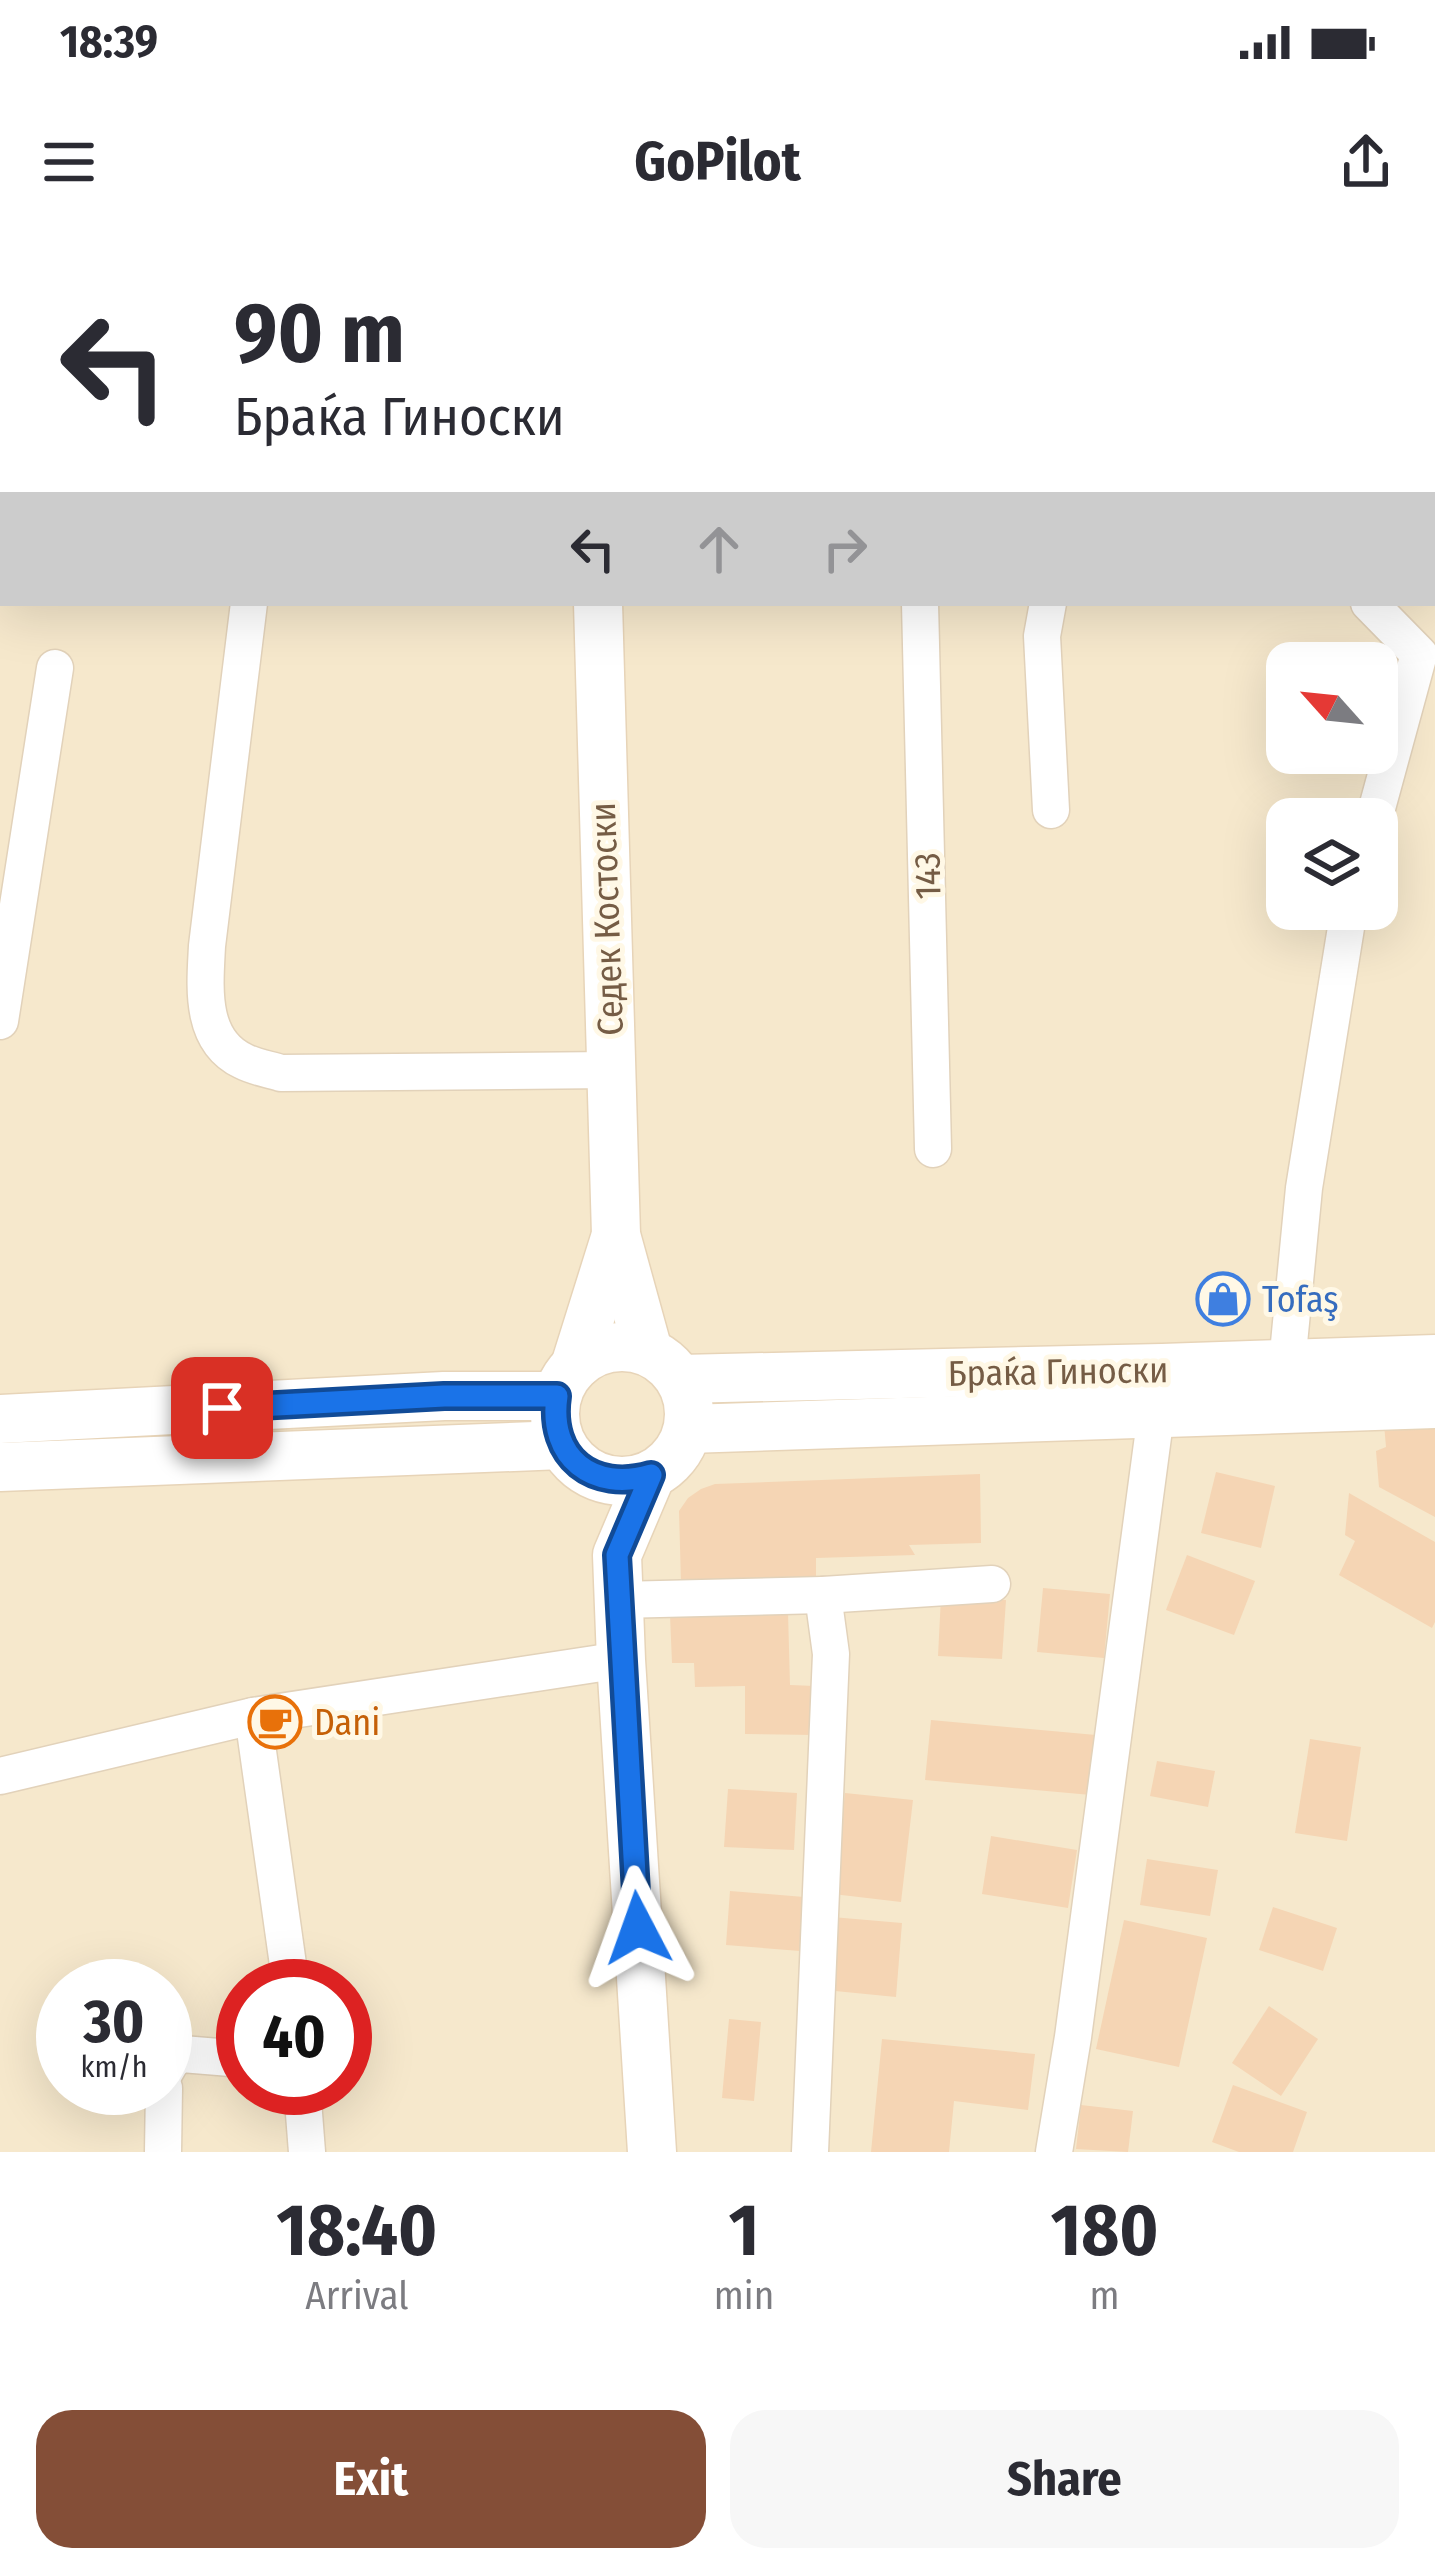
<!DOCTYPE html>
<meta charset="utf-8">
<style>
body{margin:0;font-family:"Fira Sans Condensed",sans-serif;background:#f7f7f7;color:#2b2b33;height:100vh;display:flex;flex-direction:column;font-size:45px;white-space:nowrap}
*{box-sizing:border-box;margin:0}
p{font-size:39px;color:#7c7c81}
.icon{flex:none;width:66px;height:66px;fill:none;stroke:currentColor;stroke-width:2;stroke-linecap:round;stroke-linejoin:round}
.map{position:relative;height:1912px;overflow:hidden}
.drawer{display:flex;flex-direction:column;background:#fff;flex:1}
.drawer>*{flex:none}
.top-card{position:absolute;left:0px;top:0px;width:1437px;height:366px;box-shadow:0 12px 48px #0002;background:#fff;color:#2b2b33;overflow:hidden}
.needle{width:78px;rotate:297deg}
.controls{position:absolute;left:1266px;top:402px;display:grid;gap:24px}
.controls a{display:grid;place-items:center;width:132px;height:132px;border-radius:24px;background:#fff;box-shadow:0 12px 48px #0002;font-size:60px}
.speed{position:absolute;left:36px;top:1719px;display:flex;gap:24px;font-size:60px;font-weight:700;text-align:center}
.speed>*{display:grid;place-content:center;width:156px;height:156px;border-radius:50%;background:#fff;box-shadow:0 12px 48px #0002;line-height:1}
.speed small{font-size:30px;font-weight:400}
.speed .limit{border:18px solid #d22;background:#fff;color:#111}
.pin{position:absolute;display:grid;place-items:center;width:102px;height:102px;color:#fff;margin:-51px;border-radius:24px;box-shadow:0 6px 18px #0006}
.me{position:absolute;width:132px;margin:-66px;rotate:356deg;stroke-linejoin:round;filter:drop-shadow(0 0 9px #0008)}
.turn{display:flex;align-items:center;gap:42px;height:252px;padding:0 36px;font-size:54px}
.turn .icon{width:156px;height:156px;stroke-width:2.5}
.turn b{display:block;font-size:84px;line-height:102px}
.lanes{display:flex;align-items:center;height:114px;padding:0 36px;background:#0003;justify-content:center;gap:60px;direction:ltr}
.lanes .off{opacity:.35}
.eta{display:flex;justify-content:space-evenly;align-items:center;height:204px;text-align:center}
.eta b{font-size:72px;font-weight:700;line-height:84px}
.button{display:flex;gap:24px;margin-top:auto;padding:24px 36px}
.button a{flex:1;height:138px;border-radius:36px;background:#844e37;color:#fff;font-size:48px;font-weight:700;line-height:138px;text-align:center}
.button a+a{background:#f7f7f7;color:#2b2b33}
.status{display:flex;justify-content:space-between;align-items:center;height:84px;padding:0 60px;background:#fff;direction:ltr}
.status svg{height:33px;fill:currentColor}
header{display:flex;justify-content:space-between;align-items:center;height:156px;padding:0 36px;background:#fff;font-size:54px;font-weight:700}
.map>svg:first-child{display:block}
.residential{fill:#f6e8cc;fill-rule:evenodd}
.building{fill:#f5d5b4}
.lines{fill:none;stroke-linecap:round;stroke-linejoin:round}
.street-casing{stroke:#e2d2ba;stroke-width:39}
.secondary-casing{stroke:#e7d4b8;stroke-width:51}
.street{stroke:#fff;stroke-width:36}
.secondary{stroke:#fff;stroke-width:48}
.route-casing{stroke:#114b97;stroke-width:30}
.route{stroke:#1a73e8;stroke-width:21}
.labels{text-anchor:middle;stroke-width:10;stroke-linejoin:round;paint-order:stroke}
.street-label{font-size:36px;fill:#755c45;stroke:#fff8e6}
.shop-label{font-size:36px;fill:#366cbe;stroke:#fff8e6;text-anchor:start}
.food-label{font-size:36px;fill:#c56008;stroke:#fff8e6;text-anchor:start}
</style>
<div class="status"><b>18:39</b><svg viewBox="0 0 49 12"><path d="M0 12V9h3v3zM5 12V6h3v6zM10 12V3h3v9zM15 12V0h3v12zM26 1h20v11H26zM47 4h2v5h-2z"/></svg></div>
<header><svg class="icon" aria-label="menu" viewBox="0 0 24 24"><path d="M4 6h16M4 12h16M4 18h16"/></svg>GoPilot<svg class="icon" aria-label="share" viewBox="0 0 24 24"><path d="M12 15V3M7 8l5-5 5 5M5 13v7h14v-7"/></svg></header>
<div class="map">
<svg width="1435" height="1912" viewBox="0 0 1435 1912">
<rect width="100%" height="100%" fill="#fef5de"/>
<path class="residential" d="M0 0H1435V1912H0ZM3 3H1434V363H3ZM1287 423H1377V513H1287ZM1287 579H1377V669H1287ZM63 1746H165V1848H63ZM243 1746H345V1848H243Z"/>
<g class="building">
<polygon points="1435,1182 1435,1277 1379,1247 1376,1211 1386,1207 1384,1184"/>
<polygon points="1216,1232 1275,1246 1261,1308 1201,1293"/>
<polygon points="980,1234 981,1303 909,1305 915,1315 816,1318 816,1340 681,1343 679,1271 688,1258 701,1249 715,1244"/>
<polygon points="1349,1253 1435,1302 1435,1382 1432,1388 1339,1335 1355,1301 1345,1295"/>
<polygon points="1187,1315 1255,1341 1234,1395 1166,1370"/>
<polygon points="1043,1348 1110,1354 1104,1418 1037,1412"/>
<polygon points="941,1357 1006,1360 1002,1419 938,1416"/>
<polygon points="788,1372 790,1445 815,1446 815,1495 745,1494 745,1446 695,1447 694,1423 672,1423 670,1375"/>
<polygon points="931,1480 1096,1495 1091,1555 925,1540"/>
<polygon points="1310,1499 1361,1507 1347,1601 1295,1593"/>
<polygon points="1157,1521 1215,1531 1208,1567 1150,1556"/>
<polygon points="728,1549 797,1553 794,1610 724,1607"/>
<polygon points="845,1553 913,1560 901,1662 833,1654"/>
<polygon points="991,1596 1077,1610 1068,1668 982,1654"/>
<polygon points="1147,1619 1218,1630 1210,1676 1140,1665"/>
<polygon points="730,1651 804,1657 800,1711 726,1705"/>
<polygon points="1273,1667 1337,1688 1323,1731 1259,1710"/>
<polygon points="832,1677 902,1683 896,1757 825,1750"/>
<polygon points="1124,1680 1207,1698 1179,1827 1096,1809"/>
<polygon points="1269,1766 1318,1799 1281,1856 1232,1823"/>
<polygon points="729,1779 761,1782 754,1861 722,1858"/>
<polygon points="882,1799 1035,1814 1028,1870 954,1861 949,1912 871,1912"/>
<polygon points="1233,1845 1307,1872 1293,1912 1239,1912 1212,1902"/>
<polygon points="1081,1865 1133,1871 1128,1912 1076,1909"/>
</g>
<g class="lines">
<g class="street-casing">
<g id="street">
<polyline points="912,0 912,3"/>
<polyline points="1164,0 1169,3"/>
<polyline points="42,3 42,0"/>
<polyline points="275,3 275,0"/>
<polyline points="0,52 3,53"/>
<polyline points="1434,76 1435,73"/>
<polyline points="0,184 3,171"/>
<polyline points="0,272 3,275"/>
<path d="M249 363 207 706C205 746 199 800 243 821 254 827 268 829 281 833L611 830"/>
<polyline points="920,363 933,909"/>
<polyline points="1048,363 1042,396 1051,570"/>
<polyline points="1369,363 1419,414 1374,579"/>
<polyline points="0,781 55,428"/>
<polyline points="1287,1124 1304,948 1349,669"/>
<polyline points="618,1360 823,1355"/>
<polyline points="253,1476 291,1746"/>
<polyline points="0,1536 253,1476 621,1420"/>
<polyline points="165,1832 172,1820 182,1814 243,1819"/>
<polyline points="302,1848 307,1912"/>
<polyline points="163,1912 164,1848"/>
<polyline points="810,1912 831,1414 823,1355 992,1344"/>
<polyline points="1054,1912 1073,1797 1156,1174"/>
</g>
</g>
<g class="secondary-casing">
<g id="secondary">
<polyline points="579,0 579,3"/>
<polyline points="598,363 616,995 648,1111"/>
<circle cx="622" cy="1174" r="67"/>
<polyline points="575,1126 616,995"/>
<polyline points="681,1139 1162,1128 1435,1119"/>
<polyline points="0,1179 444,1156 557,1156"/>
<polyline points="688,1189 1435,1164"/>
<polyline points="0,1227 562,1205"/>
<polyline points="651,1235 617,1315 621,1420 652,1912"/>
</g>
</g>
<use href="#street" class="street"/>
<use href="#secondary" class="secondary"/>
</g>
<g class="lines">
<g class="route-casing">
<path id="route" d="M222 1168 444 1156H557C548 1218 593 1252 651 1235L617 1315 638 1688"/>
</g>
<use href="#route" class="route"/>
</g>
<defs>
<g id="shop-ring" transform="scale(2.7)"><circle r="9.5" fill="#fff8e6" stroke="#3f7fe0" stroke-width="1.5"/><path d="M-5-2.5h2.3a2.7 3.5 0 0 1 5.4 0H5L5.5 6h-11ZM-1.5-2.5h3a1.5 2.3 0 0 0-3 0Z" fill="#3f7fe0"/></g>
<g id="cafe-ring" transform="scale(2.7)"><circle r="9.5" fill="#fff8e6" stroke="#e8710a" stroke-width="1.5"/><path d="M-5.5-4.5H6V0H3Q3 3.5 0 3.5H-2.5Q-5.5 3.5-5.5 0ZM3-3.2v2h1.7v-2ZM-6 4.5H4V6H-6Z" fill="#e8710a"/></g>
</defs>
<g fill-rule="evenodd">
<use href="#shop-ring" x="1223" y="1059"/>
<use href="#cafe-ring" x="275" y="1482"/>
</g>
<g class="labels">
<g class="street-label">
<text transform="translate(927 636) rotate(-91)" y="13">143</text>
<text transform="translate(606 679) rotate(-92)" y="13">Седек Костоски</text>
<text transform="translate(1058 1131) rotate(-1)" y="13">Браќа Гиноски</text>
</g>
<g class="shop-label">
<text x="1262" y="1072">Tofaş</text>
</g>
<g class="food-label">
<text x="314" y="1495">Dani</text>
</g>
</g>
</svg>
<div class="controls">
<a><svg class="needle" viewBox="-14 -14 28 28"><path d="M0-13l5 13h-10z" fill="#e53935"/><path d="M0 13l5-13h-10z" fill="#7c7c81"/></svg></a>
<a><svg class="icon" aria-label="layers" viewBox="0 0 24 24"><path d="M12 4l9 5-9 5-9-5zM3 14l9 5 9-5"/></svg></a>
</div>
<div class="speed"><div>30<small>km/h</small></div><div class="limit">40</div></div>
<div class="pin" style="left:222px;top:1168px;background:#d93025"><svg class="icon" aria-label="arrive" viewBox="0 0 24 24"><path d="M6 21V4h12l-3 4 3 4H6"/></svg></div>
<svg class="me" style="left:638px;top:1688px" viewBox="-20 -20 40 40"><path d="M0-17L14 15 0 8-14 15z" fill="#1a73e8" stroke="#fff" stroke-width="4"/></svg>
<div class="top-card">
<div class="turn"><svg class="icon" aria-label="left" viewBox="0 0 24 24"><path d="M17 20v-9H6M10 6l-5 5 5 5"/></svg><div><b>90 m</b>Браќа Гиноски</div></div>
<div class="lanes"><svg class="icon" aria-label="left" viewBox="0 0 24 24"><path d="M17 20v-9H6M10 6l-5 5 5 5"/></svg><svg class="icon off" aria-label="ahead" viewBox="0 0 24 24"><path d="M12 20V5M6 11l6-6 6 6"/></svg><svg class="icon off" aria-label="right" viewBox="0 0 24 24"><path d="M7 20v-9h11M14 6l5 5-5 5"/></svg></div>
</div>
</div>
<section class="drawer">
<div class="eta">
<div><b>18:40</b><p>Arrival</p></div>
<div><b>1</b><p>min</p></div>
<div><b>180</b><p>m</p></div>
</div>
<div class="button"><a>Exit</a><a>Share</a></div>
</section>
